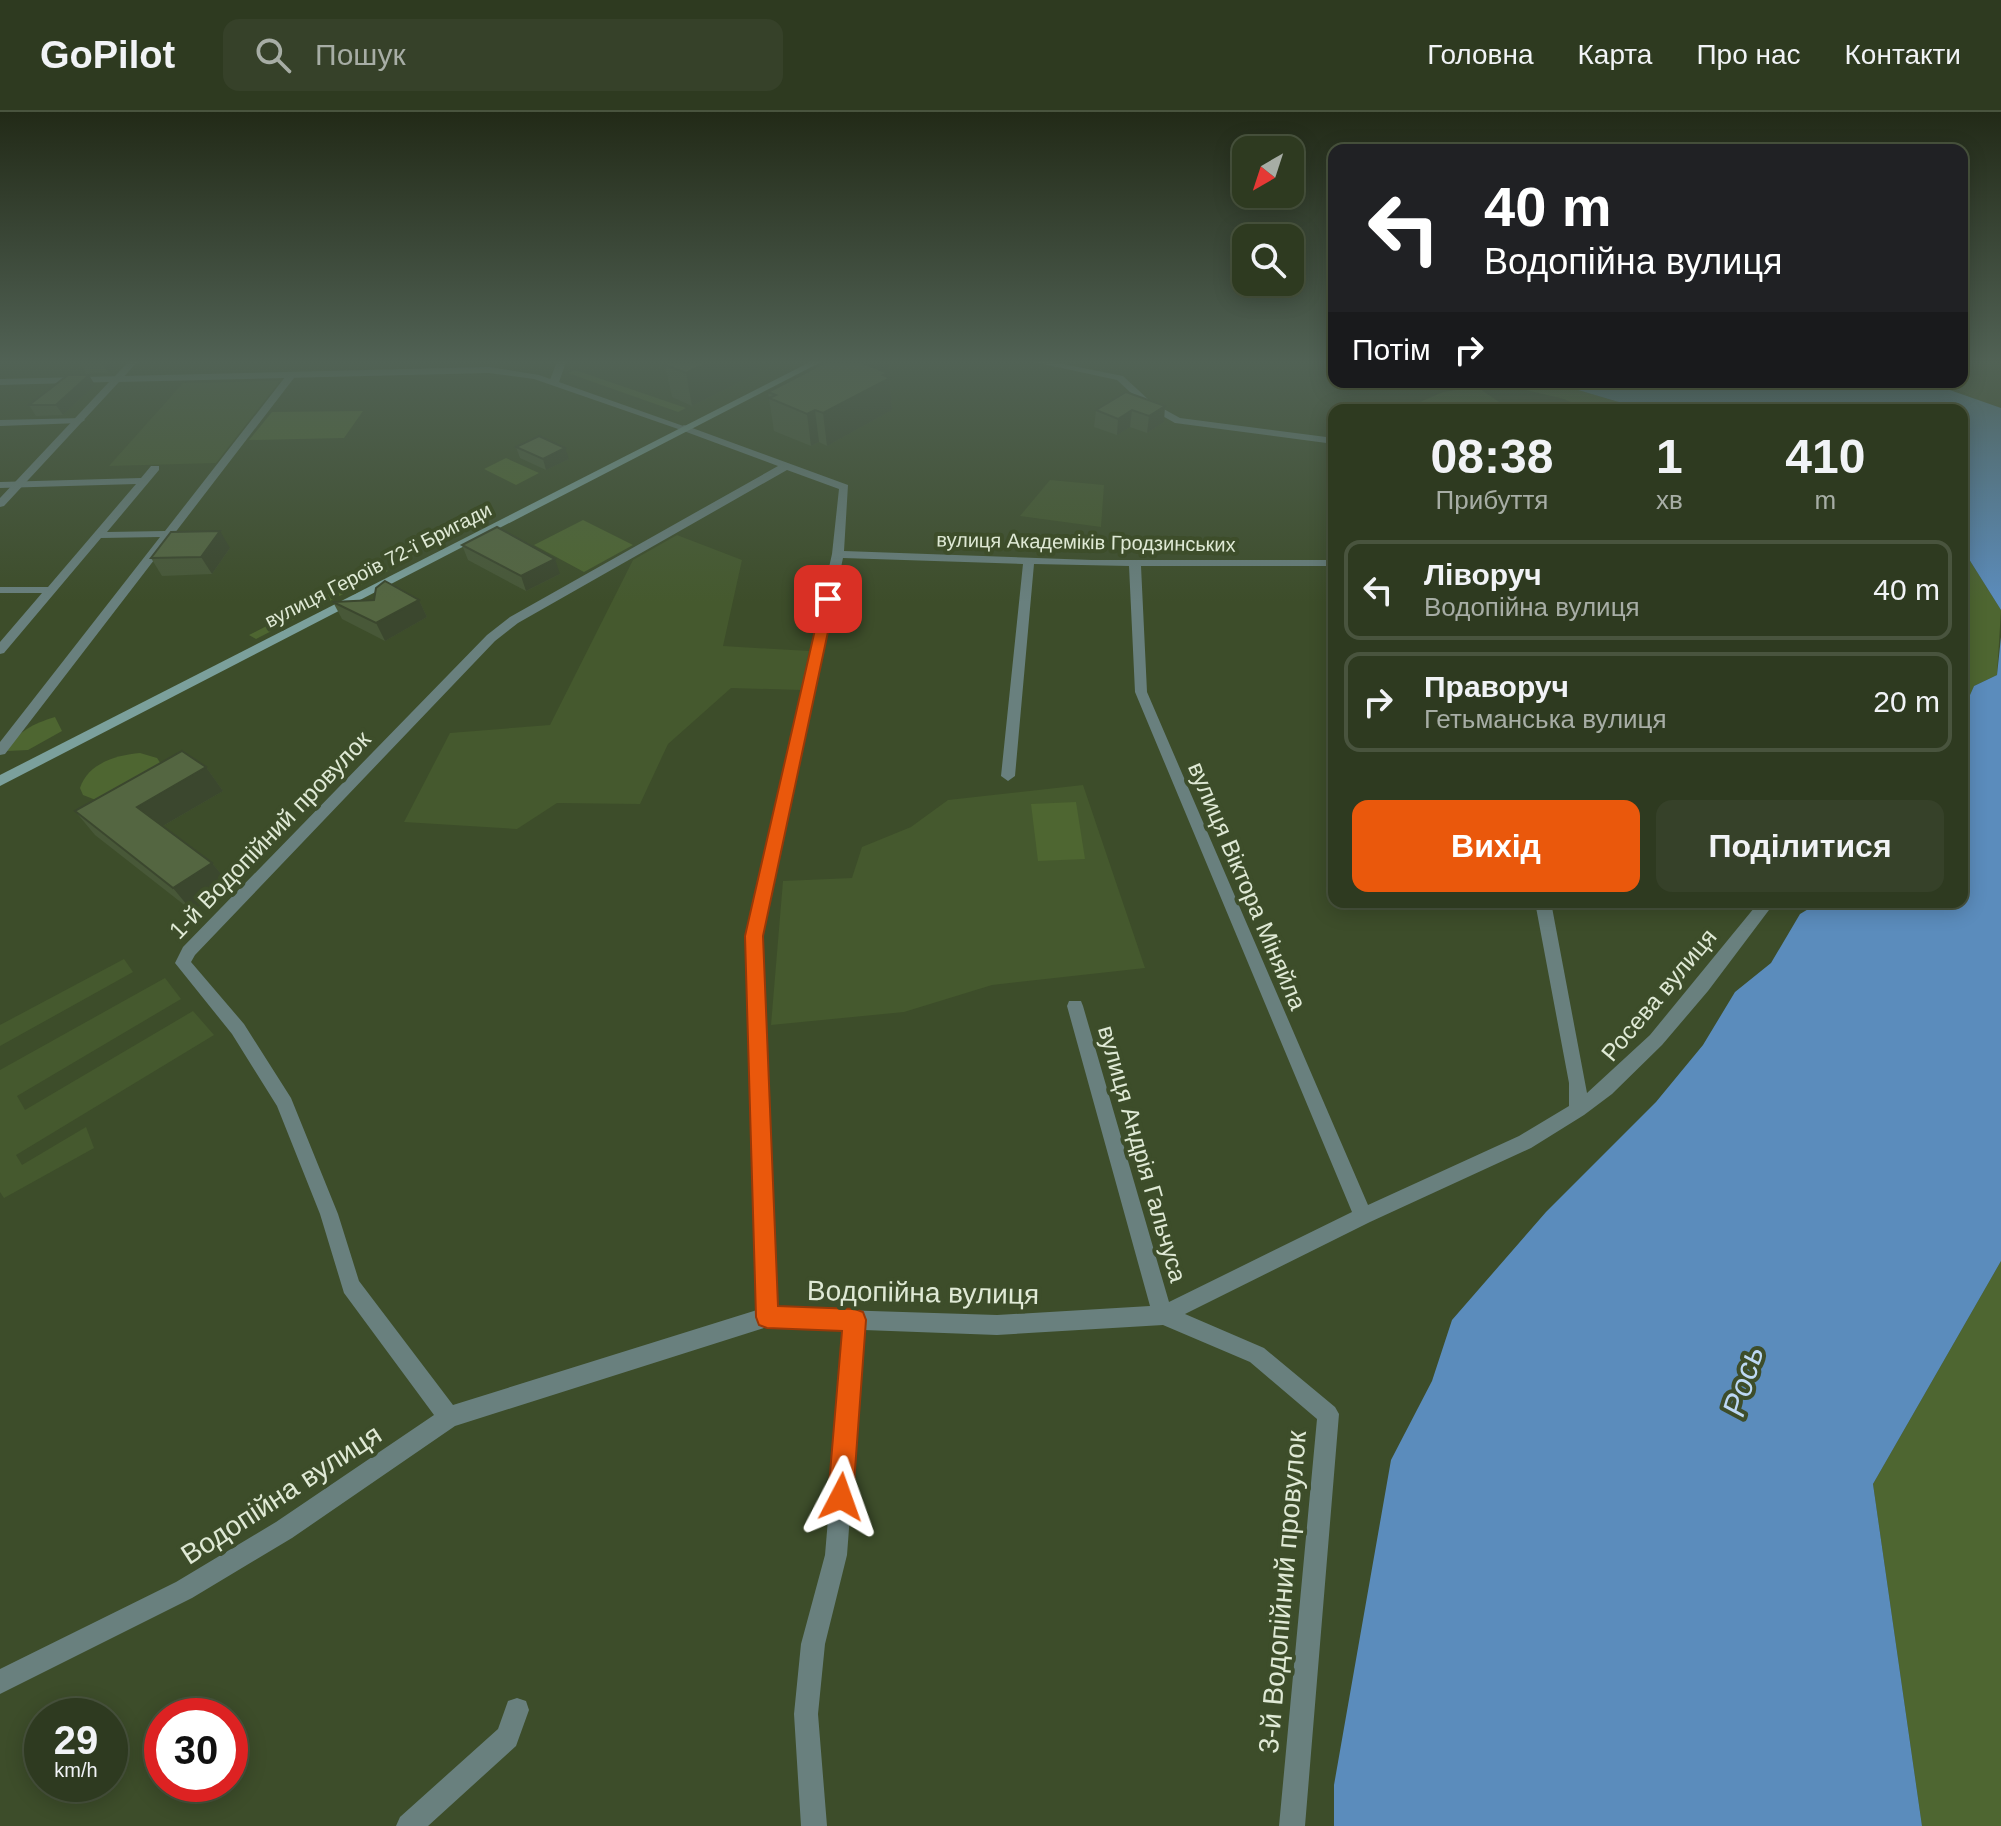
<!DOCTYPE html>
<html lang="uk">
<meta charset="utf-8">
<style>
body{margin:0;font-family:Helvetica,sans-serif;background:#364129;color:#f1f3f6;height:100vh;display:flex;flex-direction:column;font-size:30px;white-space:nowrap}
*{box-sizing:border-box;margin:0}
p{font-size:26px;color:#a7ada5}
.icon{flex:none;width:44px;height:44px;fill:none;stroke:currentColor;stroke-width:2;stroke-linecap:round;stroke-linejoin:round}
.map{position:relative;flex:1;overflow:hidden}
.details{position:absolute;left:1328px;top:292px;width:640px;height:504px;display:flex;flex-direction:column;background:#2e3a20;border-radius:16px;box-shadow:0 4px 20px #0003,0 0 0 2px #49543e}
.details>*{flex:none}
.top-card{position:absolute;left:1328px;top:32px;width:640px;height:244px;border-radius:16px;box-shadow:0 4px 20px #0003,0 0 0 2px #49543e;background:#202124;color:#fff;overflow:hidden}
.needle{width:52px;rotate:219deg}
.tools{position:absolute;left:1232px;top:24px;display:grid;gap:16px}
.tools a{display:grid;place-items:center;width:72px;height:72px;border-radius:16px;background:#2e3a20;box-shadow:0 4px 20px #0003,0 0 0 2px #49543e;font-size:40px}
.speed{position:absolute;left:24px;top:1586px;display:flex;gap:16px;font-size:40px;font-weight:700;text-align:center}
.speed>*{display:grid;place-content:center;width:104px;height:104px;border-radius:50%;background:#2e3a20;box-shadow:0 4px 20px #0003,0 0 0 2px #49543e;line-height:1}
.speed small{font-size:20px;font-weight:400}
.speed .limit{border:12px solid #d22;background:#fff;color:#111}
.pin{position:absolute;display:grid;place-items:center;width:68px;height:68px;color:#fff;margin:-34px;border-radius:16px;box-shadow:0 4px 12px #0006}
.me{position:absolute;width:88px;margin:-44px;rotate:4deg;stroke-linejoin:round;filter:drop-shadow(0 0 6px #0008)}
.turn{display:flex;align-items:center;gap:28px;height:168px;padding:0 24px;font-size:36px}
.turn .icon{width:104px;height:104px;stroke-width:2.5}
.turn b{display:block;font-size:56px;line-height:68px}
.then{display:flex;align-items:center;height:76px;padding:0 24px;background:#0003;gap:16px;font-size:30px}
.eta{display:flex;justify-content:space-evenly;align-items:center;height:136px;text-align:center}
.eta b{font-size:48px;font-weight:700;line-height:56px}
.button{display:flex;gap:16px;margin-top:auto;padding:16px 24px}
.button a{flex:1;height:92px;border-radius:16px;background:#ea580c;color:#fff;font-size:32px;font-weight:700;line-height:92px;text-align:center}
.button a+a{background:#364129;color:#f1f3f6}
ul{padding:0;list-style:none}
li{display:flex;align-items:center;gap:24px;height:100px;margin:0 16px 12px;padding:0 8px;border:4px solid #49543e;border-radius:16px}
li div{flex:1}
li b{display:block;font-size:30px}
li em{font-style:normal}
header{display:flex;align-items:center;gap:48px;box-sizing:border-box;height:112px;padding:0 40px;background:#2e3a20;border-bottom:2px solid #49543e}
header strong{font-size:38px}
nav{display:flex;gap:44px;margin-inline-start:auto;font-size:28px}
.search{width:560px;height:72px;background:#364129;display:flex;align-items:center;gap:20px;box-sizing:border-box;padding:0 28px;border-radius:16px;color:#a7ada5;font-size:30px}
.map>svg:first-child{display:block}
.built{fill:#45592e}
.green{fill:#4e6631}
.water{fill:#5b8cbc}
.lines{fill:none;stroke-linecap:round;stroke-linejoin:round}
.minor{fill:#69807e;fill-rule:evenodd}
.tertiary{fill:#69807e;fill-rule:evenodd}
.secondary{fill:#7ba09c;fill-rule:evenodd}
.wall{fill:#485838}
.shaded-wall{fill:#3b472e}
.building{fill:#546641;stroke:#3b472e;stroke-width:2}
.route{fill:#ea580c;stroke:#983908;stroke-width:2}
.labels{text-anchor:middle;stroke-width:8;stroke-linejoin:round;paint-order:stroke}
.far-street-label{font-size:20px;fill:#dfe9d5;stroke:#3d4d2a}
.street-label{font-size:24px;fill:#dfe9d5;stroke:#3d4d2a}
.near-street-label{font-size:28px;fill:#dfe9d5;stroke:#3d4d2a}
.near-water-label{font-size:32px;font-style:italic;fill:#bdd8f4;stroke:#3d4d2a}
</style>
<header>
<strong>GoPilot</strong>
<div class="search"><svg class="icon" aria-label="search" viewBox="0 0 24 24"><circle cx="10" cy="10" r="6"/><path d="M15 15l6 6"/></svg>Пошук</div>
<nav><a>Головна</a><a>Карта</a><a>Про нас</a><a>Контакти</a></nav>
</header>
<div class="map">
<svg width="2001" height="1714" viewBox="0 0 2001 1714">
<rect width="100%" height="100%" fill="#3d4d2a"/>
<g class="built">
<polygon points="280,269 216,351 109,354 183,271"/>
<polygon points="1050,368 1104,373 1101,415 1020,404"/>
<polygon points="677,423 742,448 723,534 809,539 802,578 731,576 668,632 640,692 557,691 517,717 404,710 450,621 550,613 633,448"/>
<polygon points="1083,673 1145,856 992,873 904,900 771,913 783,769 852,766 862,735 911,715 948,688"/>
<polygon points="124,847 133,860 0,934 0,913"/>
<polygon points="165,866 181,887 17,984 25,998 193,899 214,923 16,1043 22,1053 86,1015 94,1036 4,1086 0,1080 0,958"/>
</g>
<g class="green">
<polygon points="575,258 686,296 678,300 568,261"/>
<polygon points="1492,270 1551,270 1646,298 1588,298 1564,287"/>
<polygon points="1477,275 1508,296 1574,298 1420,298 1411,294 1443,280"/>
<polygon points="363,299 344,326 249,328 272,300"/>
<polygon points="506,346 539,361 516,373 484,357"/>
<polygon points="583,408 633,433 584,460 534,433"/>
<polygon points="1962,436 2001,498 1997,563 1974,574 1970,583 1962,587"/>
<polygon points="382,455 388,459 256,527 249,523"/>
<path d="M55 605 62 619 28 638 7 639C19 618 33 612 55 605Z"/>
<path d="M140 641 157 646 161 652 101 690 83 683 80 676C88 651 117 643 140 641Z"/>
<polygon points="1076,690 1085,747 1038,749 1031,692"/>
<polygon points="2001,1149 2001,1714 1922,1714 1873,1372"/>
</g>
<g class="water">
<polygon points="1551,270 1927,270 2001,296 2001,498 1962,436 1962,298 1646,298"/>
<polygon points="2001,525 2001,1149 1873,1372 1922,1714 1334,1714 1334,1673 1391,1348 1432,1269 1452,1208 1546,1100 1656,990 1703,933 1735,880 1771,851 1800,802 1820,790 1962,790 1962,587 1970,583 1974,574 1997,563"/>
</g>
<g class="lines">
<g class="minor">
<polygon points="128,250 137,250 121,268 115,268 115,264"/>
<polygon points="557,250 566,250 559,270 554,273 549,270"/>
<polygon points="1034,250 1053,250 1123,264 1151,290 1180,306 1334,326 1334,332 1175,311 1145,294 1117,268"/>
<polygon points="289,260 297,262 5,642 0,643 0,630 160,425 101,426 4,541 0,542 0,530 42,481 0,481 0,475 48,475 136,372 0,376 0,370 141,366 151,354 159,354 159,358 107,420 165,419"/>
<polygon points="83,306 85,308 80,311 0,314 0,308"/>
<path d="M684 313 848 373 844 439 1092 448H1334V454H1141L1147 580 1368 1093 1519 1024 1569 994V971L1535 790H1551L1587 981 1650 923 1759 790H1775L1708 879 1662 933 1612 982 1584 1003 1531 1036 1370 1110 1185 1202 1264 1236 1335 1295 1339 1302 1305 1714H1279L1317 1307 1250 1250 1163 1213 997 1223 864 1218 847 1443 825 1532 818 1602 827 1714H801L794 1602 801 1532 825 1443 844 1217 767 1215 455 1314 292 1426 192 1486 0 1582V1557L176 1470 276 1410 434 1303 344 1181 320 1102 277 994 232 922 175 851 183 835 487 523 510 505 778 354 681 318 679 316ZM787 358 839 377 832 442 746 824 757 1198 453 1293 359 1169 338 1102 291 986 244 912 191 850 195 843 495 529 518 511ZM843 446 1023 452 1001 664 1008 669 1015 664 1034 452 1129 454 1135 580 1352 1100 1169 1190 1083 894 1081 889H1069L1067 894 1150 1194 997 1203 777 1196 762 824Z"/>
<polygon points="517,1586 526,1589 529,1598 516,1634 428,1714 396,1714 400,1705 498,1617 508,1589"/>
</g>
<polygon class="tertiary" points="489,255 539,263 689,316 681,318 534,267 489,261 119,270 4,394 0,395 0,386 109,270 0,273 0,267"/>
<polygon class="secondary" points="810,250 821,250 0,674 0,663"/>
</g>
<g class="wall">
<polygon points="118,250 108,261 86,262 80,251"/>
<polygon points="514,250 554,250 553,251"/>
<polygon points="826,250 888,250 892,298 827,334 819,330 811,334 774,319 768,280"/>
<polygon points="665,253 758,261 692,294 672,285"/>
<polygon points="95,273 63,303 36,304 29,293"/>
<polygon points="1126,280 1164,310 1147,321 1130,315 1117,323 1094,315 1096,298"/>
<polygon points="516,335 569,347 546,358 520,346"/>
<polygon points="462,433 560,462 526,479 468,448"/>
<polygon points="230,436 212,462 162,464 151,446"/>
<polygon points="419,488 427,505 385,529 342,507 333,490"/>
<polygon points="206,655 223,679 163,714 212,751 231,774 192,799 95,723 75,699"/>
</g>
<g class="shaded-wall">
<polygon points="102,250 118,250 108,261"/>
<polygon points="709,250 757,250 758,261 692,294 686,261"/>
<polygon points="849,250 888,250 892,298 827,334 823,301"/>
<polygon points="89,263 95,273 63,303 56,293"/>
<polygon points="1165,294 1164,310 1147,321 1149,304"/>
<polygon points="815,298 819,330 811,334 807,302"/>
<polygon points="1132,298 1130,315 1117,323 1118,307"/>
<polygon points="565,336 569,347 546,358 543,347"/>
<polygon points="220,419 230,436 212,462 201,445"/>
<polygon points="555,447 560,462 526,479 521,464"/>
<polygon points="419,488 427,505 385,529 376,511"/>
<polygon points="206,655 223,679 156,718 137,695"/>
<polygon points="212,751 231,774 192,799 173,776"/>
</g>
<g class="building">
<polygon points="671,250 709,250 686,261 665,253"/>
<polygon points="826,250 860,250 888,261 883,263 890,266 823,301 815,298 807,302 769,286 776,283 768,280"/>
<polygon points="68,263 89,263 56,293 29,293"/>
<polygon points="1126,280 1165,294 1149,304 1132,298 1118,307 1096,298"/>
<polygon points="539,324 565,336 543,347 516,335"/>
<polygon points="497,415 555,447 521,464 462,433"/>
<polygon points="220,419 201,445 151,446 171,420"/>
<polygon points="385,469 419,488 376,511 333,490 374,488 376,476"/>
<polygon points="182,639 206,655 137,695 212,751 173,776 75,699"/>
</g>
<linearGradient id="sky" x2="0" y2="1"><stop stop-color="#222a17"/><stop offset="0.51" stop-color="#516255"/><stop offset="1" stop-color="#516255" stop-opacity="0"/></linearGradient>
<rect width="2001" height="490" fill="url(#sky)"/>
<polygon class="route" points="828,483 835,487 763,824 778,1194 855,1197 863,1200 866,1208 853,1385 849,1393 841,1397 832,1393 828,1385 842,1219 767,1216 759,1213 756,1205 745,824 822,487"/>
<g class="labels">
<g class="far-street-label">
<text transform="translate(1086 430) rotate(1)" y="7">вулиця Академіків Гродзинських</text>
<text transform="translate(378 453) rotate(-27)" y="7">вулиця Героїв 72-ї Бригади</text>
</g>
<g class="street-label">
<text transform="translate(270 723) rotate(-46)" y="8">1-й Водопійний провулок</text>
<text transform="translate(1247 774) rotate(67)" y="8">вулиця Віктора Міняйла</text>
<text transform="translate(1659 883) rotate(-50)" y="8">Росева вулиця</text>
<text transform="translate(1142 1042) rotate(74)" y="8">вулиця Андрія Гальчуса</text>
</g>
<g class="near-street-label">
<text transform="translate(923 1180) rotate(1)" y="10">Водопійна вулиця</text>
<text transform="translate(281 1382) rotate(-33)" y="10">Водопійна вулиця</text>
<text transform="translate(1282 1480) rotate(-85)" y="10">3-й Водопійний провулок</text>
</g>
<g class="near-water-label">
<text transform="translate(1743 1269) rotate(-73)" y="11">Рось</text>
</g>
</g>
</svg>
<div class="tools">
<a><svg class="needle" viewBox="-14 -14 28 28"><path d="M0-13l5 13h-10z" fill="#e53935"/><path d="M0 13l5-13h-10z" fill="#a7ada5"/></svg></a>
<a><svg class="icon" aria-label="search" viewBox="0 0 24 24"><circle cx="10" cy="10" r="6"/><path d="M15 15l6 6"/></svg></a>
</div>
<div class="speed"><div>29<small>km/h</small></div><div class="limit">30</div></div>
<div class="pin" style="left:828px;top:487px;background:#d93025"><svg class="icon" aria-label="arrive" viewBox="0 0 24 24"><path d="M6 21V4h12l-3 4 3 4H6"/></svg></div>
<svg class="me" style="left:841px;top:1385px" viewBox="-20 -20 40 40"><path d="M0-17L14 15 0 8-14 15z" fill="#ea580c" stroke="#fff" stroke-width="4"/></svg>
<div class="top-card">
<div class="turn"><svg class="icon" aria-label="left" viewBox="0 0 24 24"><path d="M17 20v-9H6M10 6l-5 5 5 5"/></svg><div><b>40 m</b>Водопійна вулиця</div></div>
<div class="then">Потім<svg class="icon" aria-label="right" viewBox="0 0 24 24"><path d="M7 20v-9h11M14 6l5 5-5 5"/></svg></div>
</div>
<section class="details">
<div class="eta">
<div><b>08:38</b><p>Прибуття</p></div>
<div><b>1</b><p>хв</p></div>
<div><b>410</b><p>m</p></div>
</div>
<ul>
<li><svg class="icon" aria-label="left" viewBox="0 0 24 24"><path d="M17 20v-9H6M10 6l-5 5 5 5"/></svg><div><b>Ліворуч</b><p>Водопійна вулиця</p></div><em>40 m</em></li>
<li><svg class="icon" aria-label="right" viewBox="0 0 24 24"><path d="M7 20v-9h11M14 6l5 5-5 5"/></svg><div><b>Праворуч</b><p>Гетьманська вулиця</p></div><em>20 m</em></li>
</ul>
<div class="button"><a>Вихід</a><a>Поділитися</a></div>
</section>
</div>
